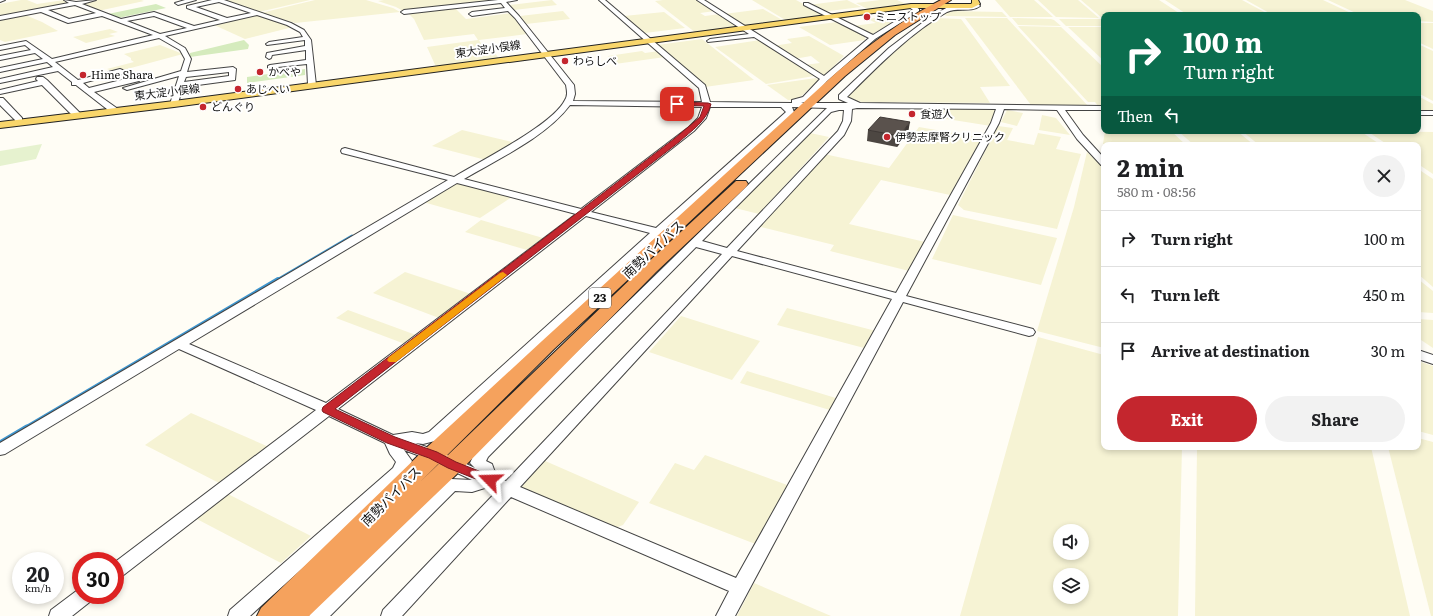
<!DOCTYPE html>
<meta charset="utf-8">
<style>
body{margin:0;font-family:Literata,"Noto Sans JP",serif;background:#f2f2f2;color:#202124;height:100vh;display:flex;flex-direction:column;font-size:15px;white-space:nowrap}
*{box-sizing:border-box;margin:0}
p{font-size:13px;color:#757577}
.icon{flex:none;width:22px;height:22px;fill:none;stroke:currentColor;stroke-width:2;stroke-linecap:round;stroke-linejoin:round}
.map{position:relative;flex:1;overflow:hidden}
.panel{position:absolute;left:1101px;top:142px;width:320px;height:308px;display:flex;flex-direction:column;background:#fff;border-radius:8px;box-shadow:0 2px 6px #0003}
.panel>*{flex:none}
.hud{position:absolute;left:1101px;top:12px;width:320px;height:122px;border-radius:8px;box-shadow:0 2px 6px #0003;background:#0b6e4f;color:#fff;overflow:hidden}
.fabs{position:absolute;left:1053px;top:524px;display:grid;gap:8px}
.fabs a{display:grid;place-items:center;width:36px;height:36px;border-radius:50%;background:#fff;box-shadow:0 2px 6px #0003;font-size:20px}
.speed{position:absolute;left:12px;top:552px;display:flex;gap:8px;font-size:20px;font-weight:700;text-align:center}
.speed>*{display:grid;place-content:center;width:52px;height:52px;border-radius:50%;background:#fff;box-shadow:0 2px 6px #0003;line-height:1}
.speed small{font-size:10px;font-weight:400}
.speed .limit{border:6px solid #d22;background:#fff;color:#111}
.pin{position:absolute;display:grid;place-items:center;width:34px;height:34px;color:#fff;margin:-17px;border-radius:8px;box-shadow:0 2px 6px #0006}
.me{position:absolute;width:44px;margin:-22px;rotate:292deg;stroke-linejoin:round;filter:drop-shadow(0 0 3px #0008)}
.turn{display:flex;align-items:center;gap:14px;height:84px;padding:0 16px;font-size:18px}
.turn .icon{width:52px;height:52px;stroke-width:2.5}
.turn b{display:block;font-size:28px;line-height:34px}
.then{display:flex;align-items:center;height:38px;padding:0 16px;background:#0003;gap:8px;font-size:15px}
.round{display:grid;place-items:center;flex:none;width:42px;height:42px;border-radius:21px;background:#f2f2f2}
.overview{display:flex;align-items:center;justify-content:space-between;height:68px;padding:0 16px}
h1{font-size:24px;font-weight:700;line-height:30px}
.cta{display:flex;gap:8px;margin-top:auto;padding:8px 16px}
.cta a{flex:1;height:46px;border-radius:24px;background:#c4262e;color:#fff;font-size:16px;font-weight:700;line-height:46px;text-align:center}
.cta a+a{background:#f2f2f2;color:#202124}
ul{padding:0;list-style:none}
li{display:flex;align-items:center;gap:12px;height:56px;padding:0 16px;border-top:1px solid #e0e0e0}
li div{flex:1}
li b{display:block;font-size:15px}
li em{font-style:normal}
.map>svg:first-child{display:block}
.farmland{fill:#f6f3d4;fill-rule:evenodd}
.green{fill:#d5ebbd}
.pitch{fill:#e6f2cf}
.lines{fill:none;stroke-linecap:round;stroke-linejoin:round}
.stream-far2{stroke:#3f96cf;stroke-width:3}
.stream-far1{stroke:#3f96cf;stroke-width:4}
.stream{stroke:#3f96cf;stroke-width:5}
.minor-casing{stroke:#444;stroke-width:2}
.major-casing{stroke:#222;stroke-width:2}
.highway-casing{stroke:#222;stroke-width:2}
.minor{fill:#fff;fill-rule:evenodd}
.major{fill:#f9d66b;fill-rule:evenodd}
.highway{fill:#f5a25d;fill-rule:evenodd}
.wall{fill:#4d4742}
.shaded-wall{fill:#3f3936}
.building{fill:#5a524d;stroke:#3f3936}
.route{fill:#c4262e;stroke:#7f191e}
.slow{fill:#f59e0b}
.poi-dot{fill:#c4262e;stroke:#fff;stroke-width:1.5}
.labels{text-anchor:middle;stroke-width:4;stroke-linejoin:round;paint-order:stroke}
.far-poi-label{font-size:11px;fill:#111;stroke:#fff;text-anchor:start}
.far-street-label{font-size:11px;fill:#111;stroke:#fff}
.shield{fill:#fff;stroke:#585858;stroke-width:1}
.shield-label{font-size:12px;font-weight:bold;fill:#111}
.street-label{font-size:13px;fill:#111;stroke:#fff}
</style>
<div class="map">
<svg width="1433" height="616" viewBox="0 0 1433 616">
<rect width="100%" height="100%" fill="#fffdf5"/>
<g class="farmland">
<polygon points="21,0 27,0 37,4 64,0 74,3 0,18 0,4"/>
<polygon points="96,0 141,0 144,1 98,11 79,3"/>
<polygon points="223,0 310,0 259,12"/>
<polygon points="315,0 366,0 393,8 400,12 295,23 261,13"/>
<polygon points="384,0 499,0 405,12 396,7 378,1"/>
<polygon points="552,0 557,5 514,10 510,5"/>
<polygon points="663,0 698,0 715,11 700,13 705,16 720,14 738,27 696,33 655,1"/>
<polygon points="752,0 796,0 822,14 823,16 787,21"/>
<polygon points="847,0 861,7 821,12 808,5"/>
<polygon points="880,0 897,0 911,6 871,11 856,3"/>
<polygon points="995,0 1034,0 1053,17 1010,17"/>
<polygon points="1038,0 1078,0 1099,18 1056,17"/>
<polygon points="1081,0 1159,0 1182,15 1104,15 1104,18 1102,18"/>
<polygon points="1165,0 1242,0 1270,15 1188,15"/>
<polygon points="1246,0 1323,0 1355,15 1273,15"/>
<polygon points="1328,0 1405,0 1433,11 1433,22 1418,21 1418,15 1360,15"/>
<polygon points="454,7 466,19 511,13 527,34 479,40 484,49 492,48 499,59 436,67 427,47 478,40 474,34 424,40 414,19 407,12"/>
<polygon points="763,9 784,21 747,26 741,24 724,14"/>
<polygon points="563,11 570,19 526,24 520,16"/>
<polygon points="948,11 1002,12 1007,17 947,16 942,14"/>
<polygon points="664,12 685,28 645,33 624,16"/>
<polygon points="23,14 42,22 58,31 5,42 0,40 0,19"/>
<polygon points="256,14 293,27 245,39 212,24"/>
<polygon points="881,17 892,23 871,35 853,26 876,23 868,19"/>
<polygon points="936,18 961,19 1010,86 980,87 990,103 862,102 848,99 846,96 901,44"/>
<polygon points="965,18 1007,18 1088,106 1031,105"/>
<polygon points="1012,18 1051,19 1054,20 1061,26 1018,25"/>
<polygon points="1059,19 1101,19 1104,22 1104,26 1066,26"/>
<polygon points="837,22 863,35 865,37 865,40 830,45 799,27"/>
<polygon points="1418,23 1433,23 1433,49 1418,42"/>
<polygon points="1018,26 1061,27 1104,68 1104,106 1098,106 1095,102 1088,102"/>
<polygon points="1068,27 1104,27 1104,61"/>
<polygon points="110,29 118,32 109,34 115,36 86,43 73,37"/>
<polygon points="809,36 844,56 823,77 804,65 820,63 811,56 794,59 773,46 792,43 787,39"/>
<polygon points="702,39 754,80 705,87 691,72 657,45"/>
<polygon points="760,40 814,76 766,84 715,47"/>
<polygon points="1418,44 1433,51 1433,101 1418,93"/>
<polygon points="160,45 183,54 116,72 107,69 134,62 131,60 131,58 124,54"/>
<polygon points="642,51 645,53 659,51 665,57 615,64 608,56"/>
<polygon points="816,78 819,80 797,100 788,100 767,85"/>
<polygon points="1418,96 1433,104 1433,111 1418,111"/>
<polygon points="933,108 996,109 997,110 991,126 928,116"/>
<polygon points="1007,110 1023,113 1017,126 1001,122"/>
<polygon points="1042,115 1056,118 1070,135 1039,130"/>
<polygon points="998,126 1013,128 1007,140 1034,145 1038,133 1061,137 1056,149 1081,154 1057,229 964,210 958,205"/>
<polygon points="919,127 982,138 950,195 881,180 849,224 925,242 909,271 830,251 834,245 757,226 824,154 889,168"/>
<polygon points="462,130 516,143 486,160 432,146"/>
<polygon points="1105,131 1171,131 1186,145 1104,145 1104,155 1102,150"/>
<polygon points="1178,131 1237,131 1254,145 1194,145"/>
<polygon points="1242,131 1360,131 1381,145 1259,145"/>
<polygon points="1367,131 1433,132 1433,174 1418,164 1418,145 1388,145"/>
<polygon points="810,133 829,137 759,214 735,208"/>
<polygon points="1087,152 1104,168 1104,348 1037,331 1074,207"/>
<polygon points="1418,169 1433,179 1433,287 1418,274"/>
<polygon points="456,182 512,197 480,218 423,202"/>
<polygon points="953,215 1057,238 1041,285 932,259"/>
<polygon points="481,220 543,238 527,250 465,232"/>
<polygon points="405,272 471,294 439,318 373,293"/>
<polygon points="1418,279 1433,291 1433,313 1418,312"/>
<polygon points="787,308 876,331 868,349 777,325"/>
<polygon points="348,310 416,335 405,344 336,318"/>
<polygon points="681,316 760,341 732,380 649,352"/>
<polygon points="1418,319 1433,320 1433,348 1418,338"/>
<path d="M1038 337 1104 355V447H1182L1178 616H960ZM1060 531H1082V553H1060ZM1060 575H1082V597H1060Z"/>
<polygon points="1418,361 1433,366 1433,435 1418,431"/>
<polygon points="747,371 839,399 833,411 740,383"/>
<polygon points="191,413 269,447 221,484 145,445"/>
<polygon points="1418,438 1433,442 1433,616 1431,616 1388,447 1418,447"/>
<polygon points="1197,447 1371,447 1410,616 1195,616"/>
<polygon points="705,455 790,486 758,545 649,503 675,463 694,470"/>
<polygon points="543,460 639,502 623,525 615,528 521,488"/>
<polygon points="226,493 311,536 281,563 193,517"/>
<polygon points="754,583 831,616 737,616"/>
</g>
<g class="green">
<polygon points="156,4 166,8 118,18 108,14"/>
<polygon points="244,40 249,45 248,49 190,57 190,53"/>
<polygon points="305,69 305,75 247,83 247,77"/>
</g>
<polygon class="pitch" points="42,144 36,159 0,166 0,151"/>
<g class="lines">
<polyline class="stream-far2" points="277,280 352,236"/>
<polyline class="stream-far1" points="25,428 278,279"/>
<polyline class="stream" points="0,443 27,427"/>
<g class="minor-casing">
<g id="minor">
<polygon points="0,0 5,0 0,2"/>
<path d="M64 0 76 2 96 0 82 4 121 19 154 12 194 26 220 20 187 8V6L212 0H224L291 23 304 30 311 40 316 85 312 87 308 85 307 64 268 68V66L270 65 306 60V50L272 55 271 58 269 59 266 57 267 53 305 46V40L267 45 266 44 269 42 303 37 300 32 287 25 257 15 165 36 185 48 191 59 187 72 233 67 236 69 235 80 183 87 177 106H174L170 104 179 76 127 90 123 88 181 71 185 59 180 50 159 38 55 62 78 80 120 69 139 77V81L94 92 118 109V113H112L76 85H72V82L58 71 0 83V79L53 67 47 62 0 72V68L43 59 35 53 0 60V56L31 50 25 45 0 50V46L26 41 52 59 153 35 102 16 68 23 41 12 0 20V16L69 3ZM219 2 251 13 227 18 196 7ZM75 5 96 13 69 19 48 10ZM154 16 187 28 160 34 127 21ZM229 72V76L184 82 186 77ZM119 73 129 78 89 88 83 83Z"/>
<polygon points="185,0 196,0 178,5 175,3"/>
<path d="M498 0H517L506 2 519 16 574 85 575 94 573 101 702 102 699 88 599 0H605L705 85 710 102 792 103V100L803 97 820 79 754 37 708 42 707 41 710 39 749 34 697 0H704L824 76 869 38 804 5V3H808L873 35 913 10 909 7V5H913L919 9V11L875 39 827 81 809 101 801 103H848L839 99V95L889 48 930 17 948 7 973 6 974 3H978L980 6C971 13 958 7 947 12 909 34 878 66 847 97L860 103 1104 106V110H1065L1083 135 1104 158V166L1101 165 1077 139 1057 110 1004 109 999 123 906 296 1033 329 1035 332 1033 335 1029 336 903 302 735 616H716L729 591 511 497 402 616H381L383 610 497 491 488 487 472 492 455 491 330 616H309L311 610 445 481 451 479 472 480 428 459 404 450 412 461 404 476 250 616H228L230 610 393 468 396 462 390 454 385 443 329 416 121 577 115 580V562L316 410 179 349 5 454 0 455V443L448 180 342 153 341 151 342 149 345 148 454 177C480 161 553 125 565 100 568 95 567 91 566 85L515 18 508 11 472 16 469 14 472 12 505 8 501 3 404 14 401 12 404 10ZM570 105 702 107 698 118 689 127 581 209 464 179C498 159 546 137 570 105ZM710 107H781L786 112 656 228 591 212 694 131 706 118ZM792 107 827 108 476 450 470 463 475 468 438 451 415 443 423 444 439 440 793 114 794 112ZM857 108 996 109 991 123 896 293 737 251 844 135 851 121 852 109ZM839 110H844L843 121 838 131 727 248 702 241 831 112ZM457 183 576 214 326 403 189 344ZM586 216 650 233 429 432 423 434 412 432 393 435 338 409ZM696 247 722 254 506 481 497 478 492 464 486 461 488 457ZM732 256 892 299 736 578 520 487Z"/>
<polygon points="37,77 43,77 47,80 81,114 81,118 75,118 42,85 0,94 0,90 38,81 36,79"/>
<polygon points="0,98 3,98 22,118 22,124 16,124 15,120 0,105"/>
<rect x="1418" y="111" width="15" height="4"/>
<polygon points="1418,350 1433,355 1433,364 1418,359"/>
<polygon points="79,589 81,589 81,595 94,595 91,601 72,616 49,616 51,610"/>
</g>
</g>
<g class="major-casing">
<polygon id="major" points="972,0 978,0 980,4 972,8 911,8 174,107 0,128 0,122 174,101 911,4 971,4 972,3"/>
</g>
<g class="highway-casing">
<path id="highway" d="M941 0H951L895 35 845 76 554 349 420 482 644 266 736 181H746L748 184 746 187 656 272 460 471 309 616H257L261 608 425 449 542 341 837 72C870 44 903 19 941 0Z"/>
</g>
<use href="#minor" class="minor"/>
<use href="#major" class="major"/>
<use href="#highway" class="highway"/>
</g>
<polygon class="wall" points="868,130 908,133 897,147 867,141"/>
<polygon class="shaded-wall" points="910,122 908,133 897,147 899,136"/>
<polygon class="building" points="880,117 910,122 899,136 868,130"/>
<path class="route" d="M677 102 708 103 711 104C707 121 691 131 679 142L335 409 395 437 437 452 456 462 494 477 496 480 494 483 490 485 486 483 448 468 429 458 387 443 323 412 322 410 323 407 674 139 700 117 704 106 675 105V103Z"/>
<polygon class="slow" points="503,272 507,275 506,276 396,362 389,362 387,360 389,357 500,273"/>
<g class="poi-dot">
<circle cx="867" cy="17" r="4"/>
<circle cx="565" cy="61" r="4"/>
<circle cx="260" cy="72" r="4"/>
<circle cx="83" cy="75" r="4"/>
<circle cx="238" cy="89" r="4"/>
<circle cx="203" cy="107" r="4"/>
<circle cx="912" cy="114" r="4"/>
<circle cx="887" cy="137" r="4"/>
</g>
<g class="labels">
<g class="far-poi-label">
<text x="875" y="21">ミニストップ</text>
<text x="573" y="65">わらしべ</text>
<text x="268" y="76">かべや</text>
<text x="91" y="79">Hime Shara</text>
<text x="246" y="93">あじへい</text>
<text x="211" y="111">どんぐり</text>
<text x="920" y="118">食遊人</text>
<text x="895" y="141">伊勢志摩腎クリニック</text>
</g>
<g class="far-street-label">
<text transform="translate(488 49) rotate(-8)" y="4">東大淀小俣線</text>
<text transform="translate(167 92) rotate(-7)" y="4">東大淀小俣線</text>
</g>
<rect class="shield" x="589" y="288" width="22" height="20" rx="3"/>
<g class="shield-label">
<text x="600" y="302">23</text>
</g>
<g class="street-label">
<text transform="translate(653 249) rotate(-43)" y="5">南勢バイパス</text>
<text transform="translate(391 496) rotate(-45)" y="5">南勢バイパス</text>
</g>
</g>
</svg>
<div class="fabs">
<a><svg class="icon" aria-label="sound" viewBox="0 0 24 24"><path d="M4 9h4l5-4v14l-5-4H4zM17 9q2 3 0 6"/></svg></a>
<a><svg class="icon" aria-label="layers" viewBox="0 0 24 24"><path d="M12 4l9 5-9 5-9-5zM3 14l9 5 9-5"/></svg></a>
</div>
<div class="speed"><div>20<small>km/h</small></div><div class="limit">30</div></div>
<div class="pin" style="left:677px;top:104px;background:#d93025"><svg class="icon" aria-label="arrive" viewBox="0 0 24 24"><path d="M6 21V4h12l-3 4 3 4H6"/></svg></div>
<svg class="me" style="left:490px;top:480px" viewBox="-20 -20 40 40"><path d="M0-17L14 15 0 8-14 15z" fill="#c4262e" stroke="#fff" stroke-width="4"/></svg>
<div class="hud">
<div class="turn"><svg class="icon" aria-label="right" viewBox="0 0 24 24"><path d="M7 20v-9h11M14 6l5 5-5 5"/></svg><div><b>100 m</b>Turn right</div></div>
<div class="then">Then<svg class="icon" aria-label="left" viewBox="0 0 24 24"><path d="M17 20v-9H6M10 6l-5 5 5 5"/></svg></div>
</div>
<section class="panel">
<div class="overview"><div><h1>2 min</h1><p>580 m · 08:56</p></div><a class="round"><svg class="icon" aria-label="close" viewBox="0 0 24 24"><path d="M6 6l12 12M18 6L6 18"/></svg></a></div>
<ul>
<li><svg class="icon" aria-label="right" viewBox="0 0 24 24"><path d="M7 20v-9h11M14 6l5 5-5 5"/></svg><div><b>Turn right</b></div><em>100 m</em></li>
<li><svg class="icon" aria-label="left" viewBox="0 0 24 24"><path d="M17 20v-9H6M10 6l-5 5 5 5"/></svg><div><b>Turn left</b></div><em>450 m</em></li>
<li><svg class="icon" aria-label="arrive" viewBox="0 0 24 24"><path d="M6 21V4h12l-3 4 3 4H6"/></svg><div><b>Arrive at destination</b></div><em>30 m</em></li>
</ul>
<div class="cta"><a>Exit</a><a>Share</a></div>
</section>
</div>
